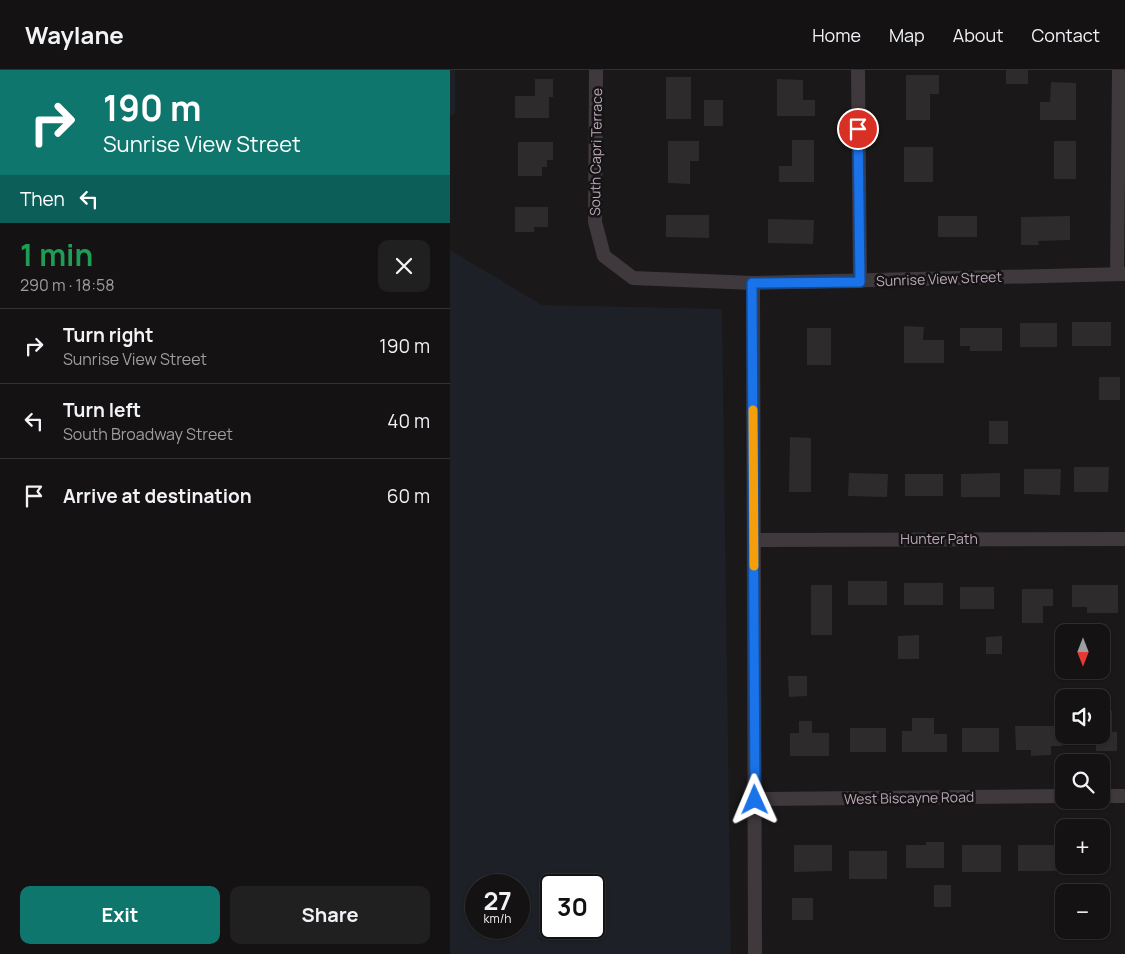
<!DOCTYPE html>
<meta charset="utf-8">
<style>
body{margin:0;font-family:Manrope,sans-serif;background:#212021;color:#f1f3f6;height:100vh;display:flex;flex-direction:column;font-size:19px;white-space:nowrap}
*{box-sizing:border-box;margin:0}
p{font-size:16px;color:#9d9ea0}
.icon{flex:none;width:28px;height:28px;fill:none;stroke:currentColor;stroke-width:2;stroke-linecap:round;stroke-linejoin:round}
.map{position:relative;flex:1;overflow:hidden}
.sheet{display:flex;flex-direction:column;background:#141213;width:450px}
.sheet>*{flex:none}
.top-card{background:#0f766e;color:#fff;overflow:hidden}
.needle{width:32px;rotate:180deg}
.fabs{position:absolute;left:605px;top:554px;display:grid;gap:10px}
.fabs a{display:grid;place-items:center;width:55px;height:55px;border-radius:10px;background:#141213;box-shadow:0 1px 4px #0004,0 0 0 1px #333233;font-size:25px}
.speed{position:absolute;left:15px;top:804px;display:flex;gap:10px;font-size:25px;font-weight:700;text-align:center}
.speed>*{display:grid;place-content:center;width:65px;height:65px;border-radius:50%;background:#141213;box-shadow:0 1px 4px #0004,0 0 0 1px #333233;line-height:1}
.speed small{font-size:12px;font-weight:400}
.speed .limit{border:2px solid #111;border-radius:8px;background:#fff;color:#111}
.pin{position:absolute;display:grid;place-items:center;width:42px;height:42px;color:#fff;margin:-21px;border:2px solid #fff;border-radius:50%;box-shadow:0 1px 5px #0007}
.me{position:absolute;width:55px;margin:-28px;rotate:359deg;stroke-linejoin:round;filter:drop-shadow(0 0 4px #0008)}
.turn{display:flex;align-items:center;gap:18px;height:105px;padding:0 20px;font-size:22px}
.turn .icon{width:65px;height:65px;stroke-width:2.5}
.turn b{display:block;font-size:35px;line-height:42px}
.then{display:flex;align-items:center;height:48px;padding:0 20px;background:#0003;gap:10px;font-size:19px}
.round{display:grid;place-items:center;flex:none;width:52px;height:52px;border-radius:10px;background:#212021}
.overview{display:flex;align-items:center;justify-content:space-between;height:85px;padding:0 20px}
h1{font-size:30px;font-weight:700;line-height:38px;color:#1e9e55}
.cta{display:flex;gap:10px;margin-top:auto;padding:10px 20px}
.cta a{flex:1;height:58px;border-radius:10px;background:#0f766e;color:#fff;font-size:20px;font-weight:700;line-height:58px;text-align:center}
.cta a+a{background:#212021;color:#f1f3f6}
ul{padding:0;list-style:none}
li{display:flex;align-items:center;gap:15px;height:75px;padding:0 20px;border-top:1px solid #333233}
li div{flex:1}
li b{display:block;font-size:19px}
li em{font-style:normal}
header{display:flex;align-items:center;gap:30px;box-sizing:border-box;height:70px;padding:0 25px;background:#141213;border-bottom:1px solid #333233}
header strong{font-size:24px}
nav{display:flex;gap:28px;margin-inline-start:auto;font-size:18px}
main{display:flex;flex:1;min-height:0}
.map>svg:first-child{display:block}
.green{fill:#1d2026;fill-rule:evenodd}
.building{fill:#2e2b2c}
.lines{fill:none;stroke-linecap:round;stroke-linejoin:round}
.minor{stroke:#3f383d;stroke-width:14}
.route-casing{stroke:#114b97;stroke-width:12}
.route{stroke:#1a73e8;stroke-width:9}
.slow{stroke:#f59e0b;stroke-width:9}
.labels{text-anchor:middle;stroke-width:5;stroke-linejoin:round;paint-order:stroke}
.street-label{font-size:14px;fill:#bba9b8;stroke:#151314}
</style>
<header>
<strong>Waylane</strong>
<nav><a>Home</a><a>Map</a><a>About</a><a>Contact</a></nav>
</header>
<main>
<section class="sheet">
<div class="top-card">
<div class="turn"><svg class="icon" aria-label="right" viewBox="0 0 24 24"><path d="M7 20v-9h11M14 6l5 5-5 5"/></svg><div><b>190 m</b>Sunrise View Street</div></div>
<div class="then">Then<svg class="icon" aria-label="left" viewBox="0 0 24 24"><path d="M17 20v-9H6M10 6l-5 5 5 5"/></svg></div>
</div>
<div class="overview"><div><h1>1 min</h1><p>290 m · 18:58</p></div><a class="round"><svg class="icon" aria-label="close" viewBox="0 0 24 24"><path d="M6 6l12 12M18 6L6 18"/></svg></a></div>
<ul>
<li><svg class="icon" aria-label="right" viewBox="0 0 24 24"><path d="M7 20v-9h11M14 6l5 5-5 5"/></svg><div><b>Turn right</b><p>Sunrise View Street</p></div><em>190 m</em></li>
<li><svg class="icon" aria-label="left" viewBox="0 0 24 24"><path d="M17 20v-9H6M10 6l-5 5 5 5"/></svg><div><b>Turn left</b><p>South Broadway Street</p></div><em>40 m</em></li>
<li><svg class="icon" aria-label="arrive" viewBox="0 0 24 24"><path d="M6 21V4h12l-3 4 3 4H6"/></svg><div><b>Arrive at destination</b></div><em>60 m</em></li>
</ul>
<div class="cta"><a>Exit</a><a>Share</a></div>
</section>
<div class="map">
<svg width="675" height="884" viewBox="0 0 675 884">
<rect width="100%" height="100%" fill="#1a1819"/>
<g class="green">
<polygon points="0,0 5,0 5,44 0,46"/>
<path d="M0 180 92 235 272 239 281 884H0ZM26 815H69V858H26ZM101 815H144V858H101Z"/>
</g>
<g class="building">
<rect x="556" y="0" width="22" height="14"/>
<polygon points="456,5 489,5 489,24 480,24 480,50 456,50"/>
<rect x="216" y="7" width="25" height="42"/>
<polygon points="85,9 103,9 103,27 99,27 99,48 65,48 65,26 85,26"/>
<polygon points="327,9 353,10 353,30 365,30 365,46 327,46"/>
<polygon points="601,12 626,13 626,50 590,50 590,32 600,32"/>
<rect x="254" y="30" width="19" height="26"/>
<polygon points="342,70 364,70 364,112 329,112 329,96 342,96"/>
<polygon points="218,71 249,71 249,91 240,91 240,114 218,113"/>
<rect x="604" y="71" width="22" height="38"/>
<polygon points="68,72 103,72 103,90 97,90 97,97 92,97 92,106 68,106"/>
<rect x="454" y="77" width="29" height="35"/>
<polygon points="65,137 98,137 98,157 84,157 84,162 65,162"/>
<polygon points="216,145 259,145 259,168 216,167"/>
<rect x="488" y="146" width="39" height="21"/>
<polygon points="620,146 620,170 588,171 589,175 571,175 571,147"/>
<polygon points="318,149 364,150 363,174 318,173"/>
<rect x="622" y="252" width="39" height="24"/>
<rect x="570" y="253" width="37" height="24"/>
<polygon points="454,256 474,257 473,270 494,270 494,293 454,293"/>
<rect x="357" y="258" width="24" height="37"/>
<polygon points="510,258 552,258 552,281 520,281 520,276 510,276"/>
<rect x="649" y="307" width="21" height="23"/>
<rect x="539" y="351" width="19" height="23"/>
<polygon points="340,367 361,368 361,422 339,422"/>
<polygon points="624,397 659,397 658,422 624,422"/>
<polygon points="574,399 611,399 610,425 574,424"/>
<polygon points="399,403 438,404 437,427 398,426"/>
<polygon points="550,403 550,427 511,427 511,404"/>
<rect x="455" y="404" width="38" height="22"/>
<rect x="398" y="511" width="39" height="24"/>
<rect x="454" y="513" width="39" height="22"/>
<rect x="361" y="515" width="21" height="50"/>
<polygon points="622,515 668,515 668,543 637,543 637,537 622,537"/>
<rect x="510" y="517" width="34" height="22"/>
<polygon points="572,519 603,519 603,536 593,536 593,553 572,553"/>
<polygon points="469,565 469,589 448,589 448,566"/>
<polygon points="552,566 552,584 536,584 536,567"/>
<polygon points="338,606 357,606 357,626 339,627"/>
<polygon points="651,641 662,641 662,662 667,662 667,681 646,681 646,665 651,665"/>
<polygon points="462,648 484,648 484,664 497,664 497,682 452,682 452,661 462,661"/>
<polygon points="349,651 362,651 362,663 379,663 379,686 340,686 340,663 349,663"/>
<polygon points="565,656 612,656 612,676 601,676 601,685 581,686 581,680 566,680"/>
<rect x="400" y="658" width="36" height="24"/>
<rect x="512" y="658" width="37" height="24"/>
<polygon points="476,772 494,772 494,798 456,798 456,775 476,775"/>
<polygon points="344,775 382,775 382,801 344,802"/>
<rect x="512" y="775" width="39" height="27"/>
<rect x="568" y="775" width="40" height="26"/>
<rect x="399" y="781" width="38" height="28"/>
<rect x="484" y="815" width="17" height="22"/>
<rect x="342" y="828" width="21" height="22"/>
</g>
<g class="lines">
<g class="minor">
<polyline points="146,0 145,152 154,186 183,208 303,213 675,204"/>
<polyline points="408,0 410,211"/>
<polyline points="667,204 669,0"/>
<polyline points="303,213 305,884"/>
<polyline points="304,470 675,469"/>
<polyline points="651,726 675,726"/>
<polyline points="305,729 614,726"/>
</g>
</g>
<g class="lines">
<g class="route-casing">
<polyline id="route" points="305,730 302,213 410,212 408,59"/>
</g>
<use href="#route" class="route"/>
<polyline class="slow" points="303,340 304,496"/>
</g>
<g class="labels">
<g class="street-label">
<text transform="translate(146 82) rotate(-89)" y="5">South Capri Terrace</text>
<text transform="translate(489 209) rotate(-2)" y="5">Sunrise View Street</text>
<text x="489" y="474">Hunter Path</text>
<text transform="translate(459 728) rotate(-1)" y="5">West Biscayne Road</text>
</g>
</g>
</svg>
<div class="fabs">
<a><svg class="needle" viewBox="-14 -14 28 28"><path d="M0-13l5 13h-10z" fill="#e53935"/><path d="M0 13l5-13h-10z" fill="#9d9ea0"/></svg></a>
<a><svg class="icon" aria-label="sound" viewBox="0 0 24 24"><path d="M4 9h4l5-4v14l-5-4H4zM17 9q2 3 0 6"/></svg></a>
<a><svg class="icon" aria-label="search" viewBox="0 0 24 24"><circle cx="10" cy="10" r="6"/><path d="M15 15l6 6"/></svg></a>
<a>+</a>
<a>−</a>
</div>
<div class="speed"><div>27<small>km/h</small></div><div class="limit">30</div></div>
<div class="pin" style="left:408px;top:59px;background:#d93025"><svg class="icon" aria-label="arrive" viewBox="0 0 24 24"><path d="M6 21V4h12l-3 4 3 4H6"/></svg></div>
<svg class="me" style="left:305px;top:730px" viewBox="-20 -20 40 40"><path d="M0-17L14 15 0 8-14 15z" fill="#1a73e8" stroke="#fff" stroke-width="4"/></svg>
</div>
</main>
